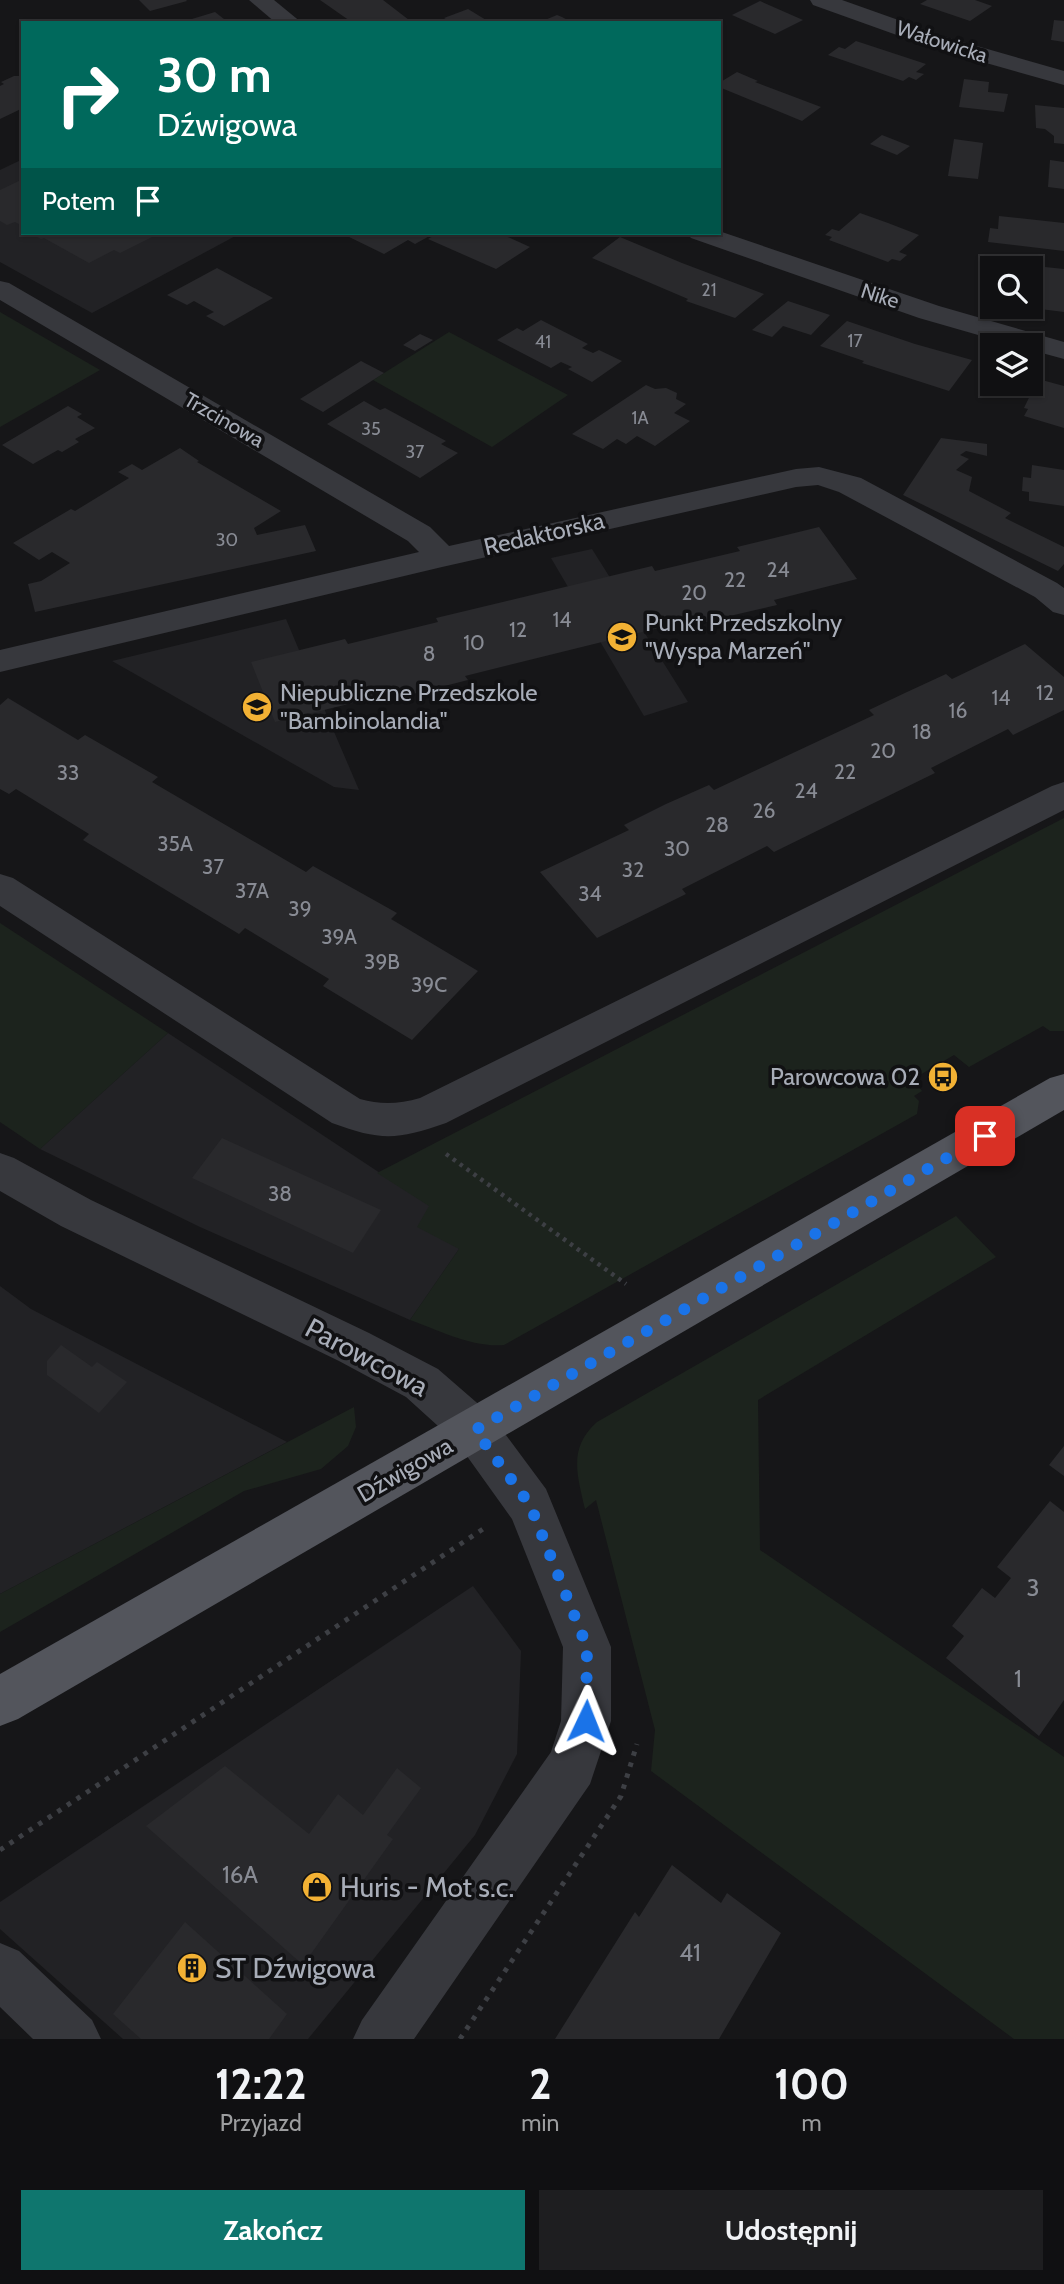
<!DOCTYPE html>
<html lang="pl">
<meta charset="utf-8">
<style>
body{margin:0;font-family:Cabin,sans-serif;background:#1e1e20;color:#f1f3f6;height:100vh;display:flex;flex-direction:column;font-size:26px;white-space:nowrap}
*{box-sizing:border-box;margin:0}
p{font-size:23px;color:#9c9d9f}
.icon{flex:none;width:38px;height:38px;fill:none;stroke:currentColor;stroke-width:2;stroke-linecap:round;stroke-linejoin:round}
.map{position:relative;height:2039px;overflow:hidden}
.drawer{display:flex;flex-direction:column;background:#101012;flex:1}
.drawer>*{flex:none}
.banner{position:absolute;left:21px;top:21px;width:700px;height:214px;border-radius:0px;box-shadow:0 2px 5px #0004,0 0 0 2px #303032;background:#00695c;color:#fff;overflow:hidden}
.controls{position:absolute;left:980px;top:256px;display:grid;gap:14px}
.controls a{display:grid;place-items:center;width:63px;height:63px;border-radius:0px;background:#101012;box-shadow:0 2px 5px #0004,0 0 0 2px #303032;font-size:35px}
.pin{position:absolute;display:grid;place-items:center;width:60px;height:60px;color:#fff;margin:-30px;border-radius:14px;box-shadow:0 4px 10px #0006}
.me{position:absolute;width:77px;margin:-38px;rotate:2deg;stroke-linejoin:round;filter:drop-shadow(0 0 5px #0008)}
.turn{display:flex;align-items:center;gap:24px;height:147px;padding:0 21px;font-size:32px}
.turn .icon{width:91px;height:91px;stroke-width:2.5}
.turn b{display:block;font-size:49px;line-height:60px}
.then{display:flex;align-items:center;height:66px;padding:0 21px;background:#0003;gap:14px;font-size:26px}
.eta{display:flex;justify-content:space-evenly;align-items:center;height:119px;text-align:center}
.eta b{font-size:42px;font-weight:700;line-height:49px}
.action{display:flex;gap:14px;margin-top:auto;padding:14px 21px}
.action a{flex:1;height:80px;border-radius:0px;background:#0f766e;color:#fff;font-size:28px;font-weight:700;line-height:80px;text-align:center}
.action a+a{background:#1e1e20;color:#f1f3f6}
.map>svg:first-child{display:block}
.built{fill:#222225}
.green{fill:#1c231d}
.building{fill:#29292c}
.lines{fill:none;stroke-linecap:round;stroke-linejoin:round}
.path-far1{stroke:#3d3f44;stroke-width:4.5;stroke-dasharray:3.5 5;stroke-linecap:butt}
.path{stroke:#3d3f44;stroke-width:5;stroke-dasharray:4.5 7;stroke-linecap:butt}
.minor{fill:#37383d;fill-rule:evenodd}
.major{fill:#53555c;fill-rule:evenodd}
.route{stroke:#1a73e8;stroke-width:12;stroke-dasharray:0 21.6}
.labels{text-anchor:middle;stroke-width:7;stroke-linejoin:round;paint-order:stroke}
.far-number-label{font-size:18px;fill:#888b94}
.far-street-label{font-size:21px;fill:#a8adb8;stroke:#111113}
.number-label{font-size:21px;fill:#888b94}
.street-label{font-size:24px;fill:#a8adb8;stroke:#111113}
.poi-label{font-size:24px;fill:#a8adb8;stroke:#111113;text-anchor:start}
.near-number-label{font-size:24px;fill:#888b94}
.near-street-label{font-size:28px;fill:#a8adb8;stroke:#111113}
.near-poi-label{font-size:28px;fill:#a8adb8;stroke:#111113;text-anchor:start}
</style>
<div class="map">
<svg width="1064" height="2039" viewBox="0 0 1064 2039">
<rect width="100%" height="100%" fill="#161618"/>
<g class="built">
<polygon points="23,159 23,233 241,233 92,313 0,262 0,170"/>
<polygon points="592,549 688,702 644,716 551,558"/>
<polygon points="286,619 299,650 359,790 334,787 112,661"/>
<polygon points="168,1033 430,1206 459,1249 410,1320 200,1227 40,1149"/>
<polygon points="0,1286 31,1309 287,1442 0,1594"/>
<polygon points="473,1586 521,1651 517,1754 475,1835 308,2039 123,2039 0,1929 0,1902"/>
</g>
<g class="green">
<polygon points="0,312 100,370 0,427"/>
<polygon points="449,332 568,395 492,447 373,380"/>
<path d="M1064 818V1031H1050L1043 1026 969 1067 954 1055 913 1079 922 1091 914 1096 919 1101 917 1114 504 1345C473 1348 438 1330 410 1320L459 1249 417 1227 429 1206 377 1173Z"/>
<polygon points="0,923 168,1033 40,1149 0,1122"/>
<path d="M956 1216 996 1257 758 1400 760 1550 1064 1757V2039H1014L651 1771 655 1730 596 1500 585 1509C577 1474 568 1448 597 1422Z"/>
<polygon points="354,1407 356,1427 348,1446 321,1469 244,1491 0,1632 0,1594"/>
</g>
<g class="building">
<polygon points="139,0 186,0 187,1 150,11"/>
<polygon points="320,0 383,0 409,20 402,23 353,23"/>
<polygon points="927,0 975,0 992,6 970,21 920,4"/>
<polygon points="760,1 803,20 775,34 732,15"/>
<polygon points="468,9 486,20 478,23 452,23 444,18"/>
<polygon points="215,12 229,23 182,23 182,22"/>
<polygon points="557,15 562,17 573,23 545,20"/>
<polygon points="1054,20 1064,21 1064,42 1051,40"/>
<polygon points="856,41 926,64 916,72 924,74 916,80 909,77 903,81 828,55 839,47 845,49"/>
<polygon points="737,72 758,81 755,82 821,107 802,121 719,87 719,83"/>
<polygon points="14,76 23,76 23,108 0,119 0,86 4,84 1,82"/>
<polygon points="964,79 989,82 988,92 1008,94 1004,112 959,107"/>
<polygon points="1035,105 1064,108 1064,144 1054,143 1054,136 1045,129 1036,128"/>
<polygon points="882,135 910,146 897,155 870,144"/>
<polygon points="954,139 983,143 978,179 948,176"/>
<polygon points="1050,160 1064,162 1064,189 1048,187"/>
<polygon points="23,179 23,226 15,222 7,225 0,221 0,190"/>
<polygon points="860,213 888,223 919,235 899,252 907,255 900,261 892,259 888,262 829,240 832,237 825,235 832,229 839,231"/>
<polygon points="999,216 1064,223 1064,251 988,242 990,228 998,229"/>
<polygon points="29,233 160,233 120,253 114,250 89,263 44,238 41,239"/>
<polygon points="328,233 435,233 415,244 408,240 384,254 343,234 336,237"/>
<polygon points="438,233 499,233 530,247 496,269 428,239"/>
<polygon points="620,237 682,263 764,294 735,318 686,301 688,299 592,258"/>
<polygon points="1045,267 1064,269 1064,312 1040,309"/>
<polygon points="217,268 273,298 224,326 206,316 214,312 203,306 194,301 187,305 167,295"/>
<polygon points="788,301 830,315 811,335 783,326 772,337 752,330"/>
<polygon points="541,320 588,344 582,348 593,353 599,350 622,361 592,382 568,369 572,367 561,362 551,368 497,340 517,328 523,331"/>
<polygon points="847,321 915,344 972,360 949,391 862,363 864,361 820,346"/>
<polygon points="420,334 433,340 415,351 403,345"/>
<polygon points="361,361 384,373 323,412 300,399"/>
<polygon points="1038,379 1064,386 1064,428 1024,416 1028,409 1024,408"/>
<polygon points="646,385 655,389 666,388 677,393 676,399 686,404 674,413 690,421 655,446 637,436 626,444 617,439 603,449 572,434"/>
<polygon points="364,401 380,410 385,408 446,441 441,444 458,453 420,478 327,424"/>
<polygon points="68,406 82,414 77,417 95,428 75,439 79,442 62,452 58,450 33,464 2,445"/>
<polygon points="941,438 987,444 987,456 966,451 960,455 969,459 956,470 972,477 969,491 1011,513 1005,518 1064,547 1064,564 1058,571 903,495"/>
<polygon points="180,448 199,461 197,462 281,511 254,528 257,535 305,525 316,551 35,612 28,584 41,581 70,563 52,552 39,560 13,543 71,509 75,511 129,478 118,472 132,464 142,470"/>
<polygon points="1032,465 1064,470 1064,506 1029,501 1029,492 1022,491 1023,477 1031,478"/>
<polygon points="819,527 857,579 774,600 777,605 734,615 691,626 687,621 465,676 468,680 421,692 375,703 373,698 275,722 251,662 345,639 348,644 438,622 436,618 652,566 655,571 740,551 737,547"/>
<polygon points="1025,644 1064,677 1064,710 1013,735 1008,729 931,768 935,773 774,852 767,846 682,889 686,894 597,938 540,872 629,830 624,825 666,804 709,785 714,790 874,715 869,710 907,692 946,674 952,679"/>
<polygon points="8,698 78,740 85,735 158,777 152,782 306,872 313,866 397,913 391,919 478,971 412,1040 323,986 329,979 245,928 239,934 83,840 89,834 16,789 9,794 0,789 0,705"/>
<polygon points="222,1138 381,1210 353,1253 192,1178"/>
<polygon points="61,1345 92,1367 97,1362 127,1382 99,1413 47,1375 47,1361"/>
<polygon points="1064,1446 1064,1476 1049,1465"/>
<polygon points="1050,1501 1064,1512 1064,1700 1039,1736 946,1658 964,1636 952,1626 982,1588 995,1598 1011,1578 997,1567"/>
<polygon points="225,1766 309,1834 338,1794 363,1815 397,1768 421,1788 387,1835 393,1839 303,1965 146,1826"/>
<polygon points="672,1865 721,1903 727,1893 781,1933 719,2039 555,2039 635,1912 639,1917"/>
<polygon points="185,1922 287,2014 269,2039 141,2039 113,2014"/>
</g>
<g class="lines">
<polyline class="path-far1" points="446,1154 626,1284"/>
<g class="path">
<polyline points="0,1850 483,1529"/>
<polyline points="460,2039 621,1796 637,1744"/>
</g>
<g class="minor">
<polygon points="249,0 274,0 302,23 276,23"/>
<polygon points="810,0 842,0 949,38 1064,71 1064,85 933,48 813,5"/>
<polygon points="719,231 939,306 1064,342 1064,359 1031,350 1031,345 1013,345 919,318 691,238 687,233"/>
<polygon points="0,281 9,283 430,527 449,546 796,469 819,467 861,478 1057,583 1064,588 1064,615 1053,612 1035,597 839,492 818,485 796,487 442,567 0,672 0,650 419,552 408,541 0,300"/>
<path d="M1064 782V810L446 1123C397 1140 381 1141 332 1123L0 906V874L13 878 360 1099C381 1105 399 1104 420 1098L1052 786Z"/>
<polygon points="0,1153 14,1158 91,1200 369,1333 438,1369 491,1415 546,1489 611,1647 611,1721 590,1784 414,2039 353,2039 362,2020 551,1752 561,1721 563,1647 512,1519 459,1445 406,1397 339,1361 61,1226 0,1191"/>
<polygon points="0,1943 19,1951 92,2020 101,2039 33,2039 0,2007"/>
</g>
<polygon class="major" points="1064,1074 1064,1110 18,1719 0,1726 0,1674 1050,1078"/>
</g>
<g class="lines">
<polyline class="route" points="586,1721 587,1647 530,1505 475,1430 985,1136"/>
</g>
<defs>
<g id="school-disc" transform="scale(1.575)"><circle r="9.5" fill="#f2b134" stroke="#111113"/><path d="M0-5L7-2L0 1L-7-2ZM-4 1L0 2.5L4 1V4Q0 6-4 4Z" fill="#111"/></g>
<g id="bus-disc" transform="scale(1.575)"><circle r="9.5" fill="#f2b134" stroke="#111113"/><path d="M-5-6H5V4H4V6H2V4H-2V6H-4V4H-5ZM-3.5-4V0h7V-4ZM-3.5 1.2v1.5H-2V1.2ZM2 1.2v1.5H3.5V1.2Z" fill="#111"/></g>
<g id="shop-disc" transform="scale(1.575)"><circle r="9.5" fill="#f2b134" stroke="#111113"/><path d="M-5-2.5h2.3a2.7 3.5 0 0 1 5.4 0H5L5.5 6h-11ZM-1.5-2.5h3a1.5 2.3 0 0 0-3 0Z" fill="#111"/></g>
<g id="building-disc" transform="scale(1.575)"><circle r="9.5" fill="#f2b134" stroke="#111113"/><path d="M-4-6H4V6H1V3H-1V6H-4ZM-2.5-4.3h1.7v1.8h-1.7ZM.8-4.3h1.7v1.8H.8ZM-2.5-1h1.7V.8h-1.7ZM.8-1h1.7V.8H.8Z" fill="#111"/></g>
</defs>
<g fill-rule="evenodd">
<use href="#school-disc" x="622" y="637"/>
<use href="#school-disc" x="257" y="707"/>
<use href="#bus-disc" x="943" y="1077"/>
<use href="#shop-disc" x="317" y="1887"/>
<use href="#building-disc" x="192" y="1968"/>
</g>
<g class="labels">
<g class="far-number-label">
<text x="709" y="296">21</text>
<text x="855" y="347">17</text>
<text x="543" y="348">41</text>
<text x="640" y="424">1A</text>
<text x="371" y="435">35</text>
<text x="415" y="458">37</text>
<text x="227" y="546">30</text>
</g>
<g class="far-street-label">
<text transform="translate(942 42) rotate(18)" y="7">Wałowicka</text>
<text transform="translate(880 296) rotate(18)" y="7">Nike</text>
<text transform="translate(224 420) rotate(30)" y="7">Trzcinowa</text>
</g>
<g class="number-label">
<text x="778" y="577">24</text>
<text x="735" y="587">22</text>
<text x="694" y="600">20</text>
<text x="562" y="627">14</text>
<text x="518" y="637">12</text>
<text x="474" y="650">10</text>
<text x="429" y="661">8</text>
<text x="1045" y="700">12</text>
<text x="1001" y="705">14</text>
<text x="958" y="718">16</text>
<text x="922" y="739">18</text>
<text x="883" y="758">20</text>
<text x="845" y="779">22</text>
<text x="68" y="780">33</text>
<text x="806" y="798">24</text>
<text x="764" y="818">26</text>
<text x="717" y="832">28</text>
<text x="175" y="851">35A</text>
<text x="677" y="856">30</text>
<text x="213" y="874">37</text>
<text x="633" y="877">32</text>
<text x="252" y="898">37A</text>
<text x="590" y="901">34</text>
<text x="300" y="916">39</text>
<text x="339" y="944">39A</text>
<text x="382" y="969">39B</text>
<text x="429" y="992">39C</text>
<text x="280" y="1201">38</text>
</g>
<g class="street-label">
<text transform="translate(544 534) rotate(-13)" y="8">Redaktorska</text>
<text transform="translate(405 1470) rotate(-30)" y="8">Dźwigowa</text>
</g>
<g class="poi-label">
<text x="645" y="631">Punkt Przedszkolny<tspan x="645" dy="28">"Wyspa Marzeń"</tspan></text>
<text x="280" y="701">Niepubliczne Przedszkole<tspan x="280" dy="28">"Bambinolandia"</tspan></text>
<text x="920" y="1085" text-anchor="end">Parowcowa 02</text>
</g>
<g class="near-number-label">
<text x="1033" y="1596">3</text>
<text x="1018" y="1687">1</text>
<text x="240" y="1883">16A</text>
<text x="690" y="1961">41</text>
</g>
<g class="near-street-label">
<text transform="translate(367 1357) rotate(28)" y="10">Parowcowa</text>
</g>
<g class="near-poi-label">
<text x="340" y="1897">Huris - Mot s.c.</text>
<text x="215" y="1978">ST Dźwigowa</text>
</g>
</g>
</svg>
<div class="controls">
<a><svg class="icon" aria-label="search" viewBox="0 0 24 24"><circle cx="10" cy="10" r="6"/><path d="M15 15l6 6"/></svg></a>
<a><svg class="icon" aria-label="layers" viewBox="0 0 24 24"><path d="M12 4l9 5-9 5-9-5zM3 14l9 5 9-5"/></svg></a>
</div>
<div class="pin" style="left:985px;top:1136px;background:#d93025"><svg class="icon" aria-label="arrive" viewBox="0 0 24 24"><path d="M6 21V4h12l-3 4 3 4H6"/></svg></div>
<svg class="me" style="left:586px;top:1721px" viewBox="-20 -20 40 40"><path d="M0-17L14 15 0 8-14 15z" fill="#1a73e8" stroke="#fff" stroke-width="4"/></svg>
<div class="banner">
<div class="turn"><svg class="icon" aria-label="right" viewBox="0 0 24 24"><path d="M7 20v-9h11M14 6l5 5-5 5"/></svg><div><b>30 m</b>Dźwigowa</div></div>
<div class="then">Potem<svg class="icon" aria-label="arrive" viewBox="0 0 24 24"><path d="M6 21V4h12l-3 4 3 4H6"/></svg></div>
</div>
</div>
<section class="drawer">
<div class="eta">
<div><b>12:22</b><p>Przyjazd</p></div>
<div><b>2</b><p>min</p></div>
<div><b>100</b><p>m</p></div>
</div>
<div class="action"><a>Zakończ</a><a>Udostępnij</a></div>
</section>
